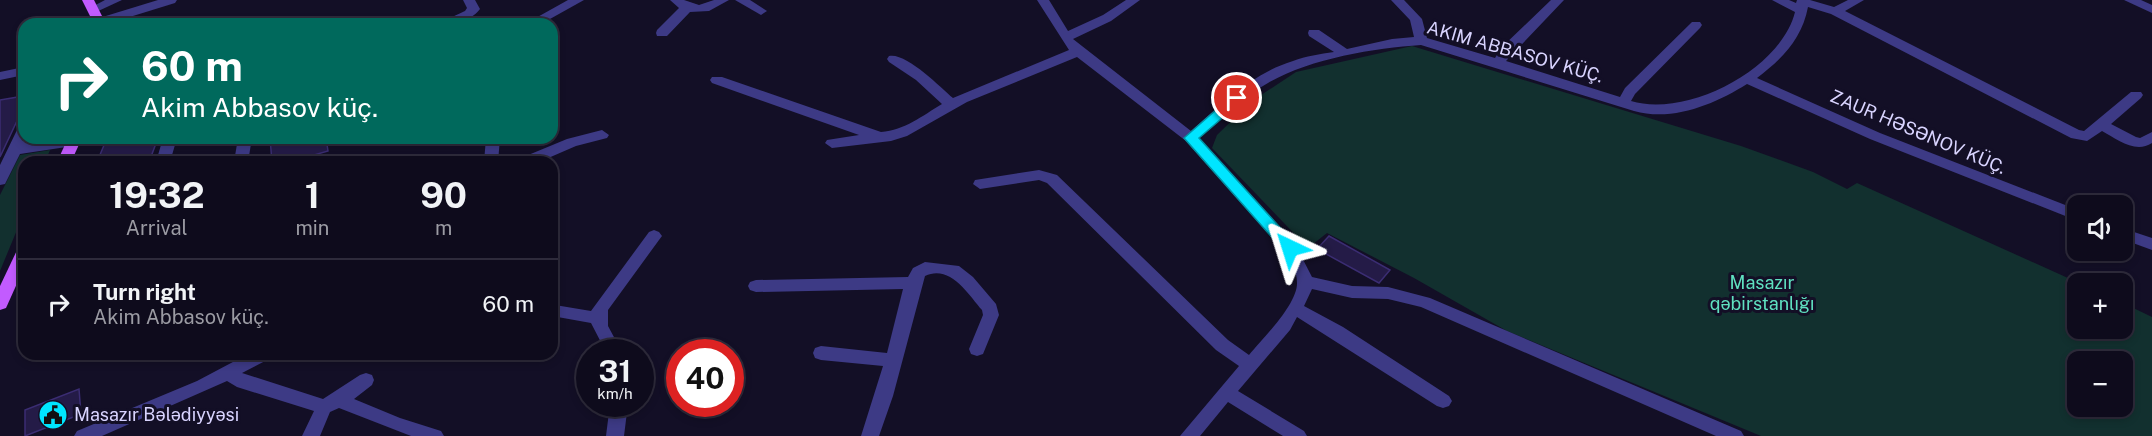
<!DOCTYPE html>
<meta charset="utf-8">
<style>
body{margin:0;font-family:"Public Sans",sans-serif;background:#1c1929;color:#f1f3f6;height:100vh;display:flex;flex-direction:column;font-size:22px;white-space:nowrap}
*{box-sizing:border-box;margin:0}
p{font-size:20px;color:#9b9ba3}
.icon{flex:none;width:33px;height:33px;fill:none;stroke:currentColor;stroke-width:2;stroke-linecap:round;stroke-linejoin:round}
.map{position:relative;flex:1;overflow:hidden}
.drawer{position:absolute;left:18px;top:156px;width:540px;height:204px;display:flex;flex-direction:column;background:#0e0b1c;border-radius:18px;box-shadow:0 3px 9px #0003,0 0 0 2px #2e2b3b}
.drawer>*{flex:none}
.top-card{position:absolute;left:18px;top:18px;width:540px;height:126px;border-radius:18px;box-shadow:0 3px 9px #0003,0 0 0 2px #2e2b3b;background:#00695c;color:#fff;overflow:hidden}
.buttons{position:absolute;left:2067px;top:195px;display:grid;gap:12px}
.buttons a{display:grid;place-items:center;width:66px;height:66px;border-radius:12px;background:#0e0b1c;box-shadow:0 3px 9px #0003,0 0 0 2px #2e2b3b;font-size:30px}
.speed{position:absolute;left:576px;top:339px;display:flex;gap:12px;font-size:30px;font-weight:700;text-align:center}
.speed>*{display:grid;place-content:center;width:78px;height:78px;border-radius:50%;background:#0e0b1c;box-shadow:0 3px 9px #0003,0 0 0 2px #2e2b3b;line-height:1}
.speed small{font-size:15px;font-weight:400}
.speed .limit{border:9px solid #d22;background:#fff;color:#111}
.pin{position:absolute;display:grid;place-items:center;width:51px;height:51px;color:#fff;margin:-26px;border:3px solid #fff;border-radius:50%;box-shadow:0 2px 6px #0007}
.me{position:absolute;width:66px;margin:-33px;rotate:319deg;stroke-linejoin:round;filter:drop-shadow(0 0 4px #0008)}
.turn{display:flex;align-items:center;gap:21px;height:126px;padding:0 24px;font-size:27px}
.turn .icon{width:78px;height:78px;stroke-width:2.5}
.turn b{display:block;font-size:42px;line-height:51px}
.eta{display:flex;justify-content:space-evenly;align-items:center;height:102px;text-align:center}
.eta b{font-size:36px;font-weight:700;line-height:42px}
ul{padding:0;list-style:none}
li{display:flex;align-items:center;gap:18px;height:90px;padding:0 24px;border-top:2px solid #2e2b3b}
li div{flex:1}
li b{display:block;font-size:22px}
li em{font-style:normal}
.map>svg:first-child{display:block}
.green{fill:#12302f;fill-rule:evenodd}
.building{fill:#241b47;stroke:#3b2d73;stroke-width:1.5}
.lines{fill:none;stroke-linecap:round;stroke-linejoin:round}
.minor{fill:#3d3a85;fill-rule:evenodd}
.major{fill:#c25bff;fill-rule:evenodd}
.route{fill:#00e5ff;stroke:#0095a6;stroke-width:1.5}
.labels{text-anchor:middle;stroke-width:6;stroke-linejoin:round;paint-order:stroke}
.street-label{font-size:18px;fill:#d9d4ff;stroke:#130f26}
.park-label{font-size:18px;fill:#5fe0c0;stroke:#130f26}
.poi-label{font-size:18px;fill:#d9d4ff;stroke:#130f26;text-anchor:start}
</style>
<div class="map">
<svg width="2152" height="436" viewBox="0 0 2152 436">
<rect width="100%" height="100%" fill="#130f26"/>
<g class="green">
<path d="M1412 46 1741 146 1813 172 1847 189 1857 183 2079 283 2078 328H2122L2123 303 2152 317V436H1761L1507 331 1414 278 1327 233 1308 248 1212 148 1217 135 1252 101 1296 72ZM2078 362H2122V406H2078Z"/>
<polygon points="50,150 45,162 24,162 24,213 0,271 0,195 20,155"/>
</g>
<g class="building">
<polygon points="24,96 24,106 0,157 0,100"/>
<polygon points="107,138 158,138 149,162 97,162"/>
<polygon points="270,138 326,138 328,151 290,162 272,162"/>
<polygon points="1329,236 1390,270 1379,283 1317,249"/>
<polygon points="79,389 81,414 25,436 25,410"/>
</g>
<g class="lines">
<g class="minor">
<polygon points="105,0 122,0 94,13 88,9"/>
<polygon points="158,0 177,0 175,3 107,24 94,22 96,19"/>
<path d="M463 0H475L480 9C469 23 453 24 437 24L465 11 467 8Z"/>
<polygon points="568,0 584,0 541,24 525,24"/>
<polygon points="670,0 684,0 699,5 714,0 729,0 709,11 690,12 667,36 657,36 656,33 657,30 679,8"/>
<polygon points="735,0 750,0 767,11 761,15"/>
<path d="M1037 0H1049L1068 31 1103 15 1126 0H1140L1111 21 1073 39 1191 131C1222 104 1253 73 1293 61 1306 56 1320 54 1334 52L1309 36 1308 33 1309 30H1319L1347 49 1392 39 1414 37 1410 20 1391 0H1404L1422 19 1427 38 1495 58 1502 47 1551 0H1564L1506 61 1620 97 1625 88 1692 22H1700L1702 25 1700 28 1635 94 1631 101C1687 118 1781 69 1795 12L1772 0H1789L1796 3 1797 0H1810L1834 7 1848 0H1864L1845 11 2079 130 2084 131 2131 92H2141L2143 95 2141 98 2111 124 2136 137 2140 138 2152 132V143C2135 154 2117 139 2102 131L2087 141 2071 138 1831 14 1808 7C1802 39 1782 59 1757 78L1880 133 2078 210V221L1870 139 1747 84C1715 104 1673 122 1634 111L1421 45C1374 48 1309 59 1268 83 1243 97 1221 119 1199 138L1295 244 1312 277 1352 286 1388 287 1430 298 1741 431 1744 436H1716L1421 307 1388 299 1352 298 1312 289 1304 306 1343 327 1449 396 1452 401 1449 406 1443 408 1437 406 1297 317 1290 330 1238 391 1304 431 1307 436H1283L1228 402 1200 436H1180L1239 366 1216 350 1047 183 1039 180 980 189 973 184 975 180 1039 170 1057 175 1228 340 1249 355C1263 338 1298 304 1297 282 1297 271 1290 261 1285 252L1186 141 1077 57 967 102 907 136 891 141 832 148 825 143 827 140 859 135 712 83 710 80 712 77H722L881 132C905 130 922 116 942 104L916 80 889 62 887 59 889 56C906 52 940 87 953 98L1069 50Z"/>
<polygon points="2124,0 2141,0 2152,5 2152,13"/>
<polygon points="24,67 24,75 0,80 0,72"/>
<polygon points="24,125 24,138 27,138 25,143 78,138 80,141 73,146 20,154 5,184 0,185 0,165 17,130"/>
<polygon points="602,130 609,135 607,138 576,146 539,162 519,162 521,158 567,139"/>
<polygon points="163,138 177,138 170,162 156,162"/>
<polygon points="238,138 252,138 248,162 234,162"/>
<polygon points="486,138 500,138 498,162 484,162"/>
<polygon points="2122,228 2152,238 2152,250 2122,239"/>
<polygon points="654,230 659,232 662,236 659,240 608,310 608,326 622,352 606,352 591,323 552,316 552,306 555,305 591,311 649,232"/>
<path d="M925 262 959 266 973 277 996 304 999 315 983 354 977 356 971 354 969 349 983 315 982 310C968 294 950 264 925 276L893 396 879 436H861L883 366 821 360 815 358 813 353 815 348 821 346 887 353 903 289 756 292 750 290 748 286 750 282 756 280 908 277 913 268Z"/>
<polygon points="248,354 271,354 269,359 242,373 323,399 360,375 366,373 372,375 374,380 372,385 354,399 400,418 441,431 444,436 411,436 339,408 330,412 320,436 302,436 314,411 237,387 227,381 102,436 74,436 77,431 197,381"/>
<polygon points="610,404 628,404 624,436 606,436"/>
</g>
<g class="major">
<polygon points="82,0 94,0 106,24 94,24"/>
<polygon points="68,138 82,138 71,162 57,162"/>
<polygon points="24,244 24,268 6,308 0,310 0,286 19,246"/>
</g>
</g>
<polygon class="route" points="1237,94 1244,98 1242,101 1199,138 1295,244 1297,248 1295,252 1285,252 1184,138 1233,95"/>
<defs>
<g id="civic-disc" transform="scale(1.5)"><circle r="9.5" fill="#00e5ff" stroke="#130f26"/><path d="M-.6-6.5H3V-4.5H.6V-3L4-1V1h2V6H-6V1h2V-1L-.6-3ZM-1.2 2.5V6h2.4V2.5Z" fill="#111"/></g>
</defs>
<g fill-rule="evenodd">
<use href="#civic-disc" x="53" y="415"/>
</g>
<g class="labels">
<g class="street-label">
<text transform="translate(1515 52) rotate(16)" y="6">AKIM ABBASOV KÜÇ.</text>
<text transform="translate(1918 132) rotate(23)" y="6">ZAUR HƏSƏNOV KÜÇ.</text>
</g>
<g class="park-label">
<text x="1762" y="289">Masazır<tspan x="1762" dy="21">qəbirstanlığı</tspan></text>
</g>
<g class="poi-label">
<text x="74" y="421">Masazır Bələdiyyəsi</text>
</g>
</g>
</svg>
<div class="buttons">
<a><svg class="icon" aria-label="sound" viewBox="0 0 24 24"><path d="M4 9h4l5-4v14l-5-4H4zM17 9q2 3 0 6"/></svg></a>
<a>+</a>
<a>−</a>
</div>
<div class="speed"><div>31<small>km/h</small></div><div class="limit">40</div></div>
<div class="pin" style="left:1237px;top:98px;background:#d93025"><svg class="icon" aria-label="arrive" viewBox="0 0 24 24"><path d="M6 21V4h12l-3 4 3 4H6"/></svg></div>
<svg class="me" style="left:1290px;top:248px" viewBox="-20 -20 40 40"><path d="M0-17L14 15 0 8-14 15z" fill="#00e5ff" stroke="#fff" stroke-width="4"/></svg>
<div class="top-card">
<div class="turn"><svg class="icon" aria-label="right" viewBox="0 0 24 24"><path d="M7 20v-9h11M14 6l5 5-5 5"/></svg><div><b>60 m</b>Akim Abbasov küç.</div></div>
</div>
<section class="drawer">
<div class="eta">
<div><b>19:32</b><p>Arrival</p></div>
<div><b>1</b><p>min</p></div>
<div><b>90</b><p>m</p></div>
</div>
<ul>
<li><svg class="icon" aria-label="right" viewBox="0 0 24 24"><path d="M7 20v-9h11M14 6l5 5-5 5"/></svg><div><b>Turn right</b><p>Akim Abbasov küç.</p></div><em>60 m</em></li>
</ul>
</section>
</div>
